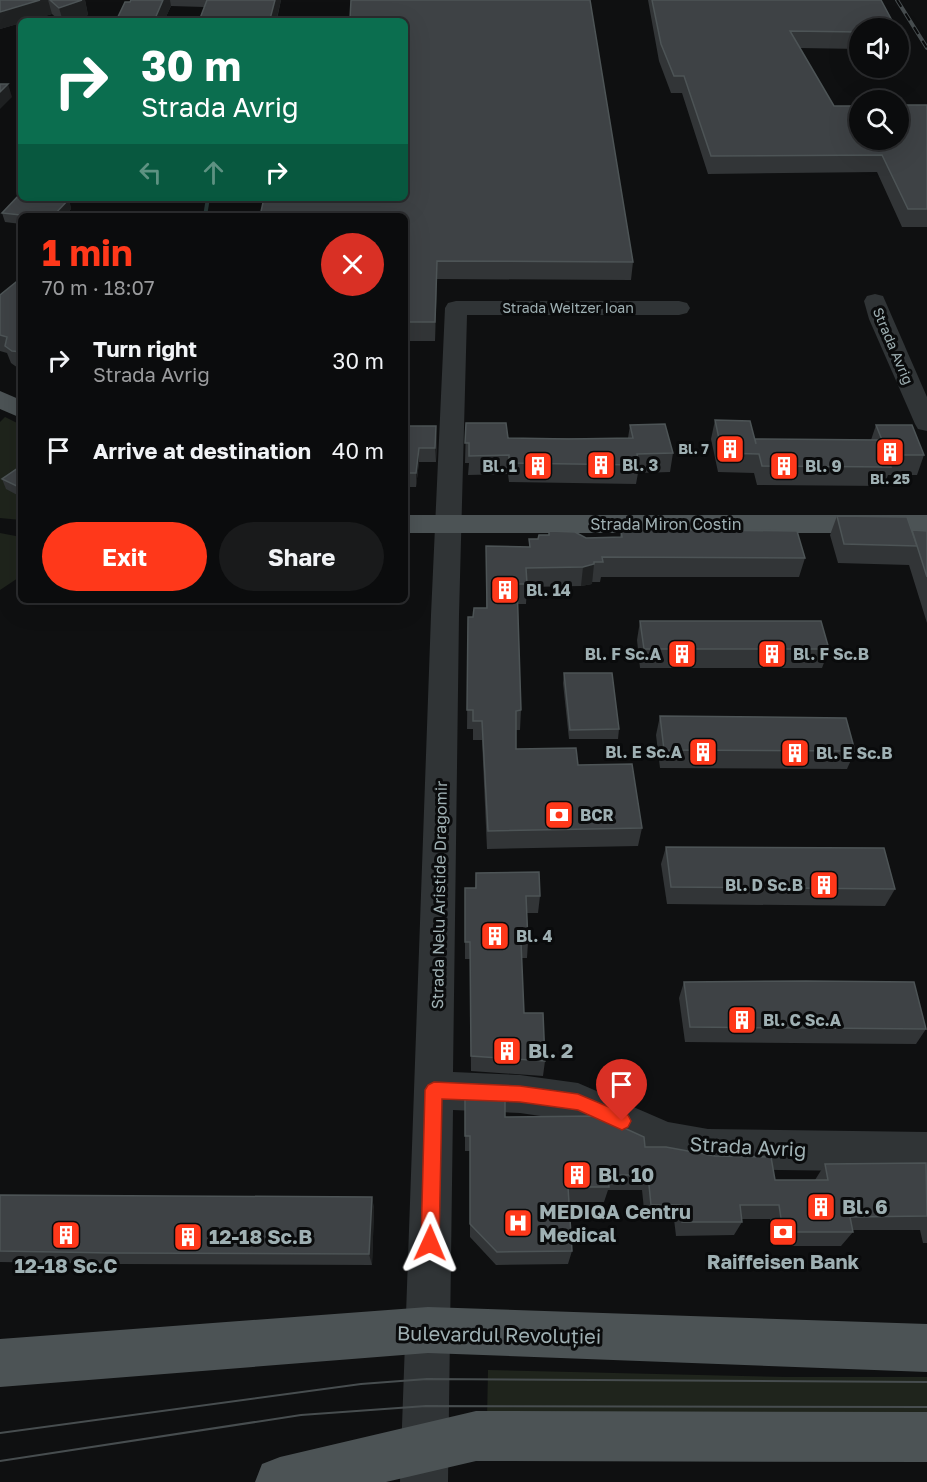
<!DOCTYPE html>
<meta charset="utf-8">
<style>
body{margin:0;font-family:"Golos Text",sans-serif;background:#191a1b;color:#f1f3f6;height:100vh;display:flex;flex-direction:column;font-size:22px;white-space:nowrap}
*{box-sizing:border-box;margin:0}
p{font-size:20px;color:#9a9b9d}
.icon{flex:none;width:33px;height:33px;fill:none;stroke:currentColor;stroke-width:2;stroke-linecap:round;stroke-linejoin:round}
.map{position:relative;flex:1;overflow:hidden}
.details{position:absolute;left:18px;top:213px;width:390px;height:390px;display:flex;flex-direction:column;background:#0b0c0d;border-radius:9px;box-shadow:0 6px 24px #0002,0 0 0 2px #2b2c2e}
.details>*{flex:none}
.hud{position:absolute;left:18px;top:18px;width:390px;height:183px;border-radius:9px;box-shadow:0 6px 24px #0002,0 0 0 2px #2b2c2e;background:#0b6e4f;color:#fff;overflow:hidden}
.controls{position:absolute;left:849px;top:18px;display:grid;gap:12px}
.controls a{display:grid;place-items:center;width:60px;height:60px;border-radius:50%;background:#0b0c0d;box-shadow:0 6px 24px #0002,0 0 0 2px #2b2c2e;font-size:30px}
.pin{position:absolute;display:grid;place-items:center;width:51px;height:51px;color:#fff;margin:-62px -26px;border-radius:50% 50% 50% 0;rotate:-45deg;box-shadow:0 0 6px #0007}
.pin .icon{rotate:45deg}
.me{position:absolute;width:66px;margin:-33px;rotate:1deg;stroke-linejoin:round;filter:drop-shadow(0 0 4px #0008)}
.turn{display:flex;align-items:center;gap:21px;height:126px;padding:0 24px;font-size:27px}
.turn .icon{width:78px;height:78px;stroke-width:2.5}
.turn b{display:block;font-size:42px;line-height:51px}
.lanes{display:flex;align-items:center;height:57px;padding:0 24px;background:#0003;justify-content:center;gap:30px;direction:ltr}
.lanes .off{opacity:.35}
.round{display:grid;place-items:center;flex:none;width:63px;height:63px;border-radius:32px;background:#191a1b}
.headline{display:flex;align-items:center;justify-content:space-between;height:102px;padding:0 24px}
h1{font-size:36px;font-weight:700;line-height:45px;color:#ff381a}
.button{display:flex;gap:12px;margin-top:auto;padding:12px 24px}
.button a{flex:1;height:69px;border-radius:36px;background:#ff381a;color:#fff;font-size:24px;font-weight:700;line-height:69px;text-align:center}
.button a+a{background:#191a1b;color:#f1f3f6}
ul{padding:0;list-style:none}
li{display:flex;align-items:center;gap:18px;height:90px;padding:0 24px}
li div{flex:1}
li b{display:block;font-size:22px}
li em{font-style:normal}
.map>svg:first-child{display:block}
.green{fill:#1f241c}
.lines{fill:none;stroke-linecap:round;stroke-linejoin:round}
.stream{fill:#283a39;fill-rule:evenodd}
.minor{fill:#303436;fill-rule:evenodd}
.major{fill:#4c5355;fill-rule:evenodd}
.tram{stroke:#474d4f;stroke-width:2}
.rail-casing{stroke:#474d4f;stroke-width:4}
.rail{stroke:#0a0b0c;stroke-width:2;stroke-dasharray:8;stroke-linecap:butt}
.wall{fill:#323537}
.shaded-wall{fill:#1f2122}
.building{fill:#3e4245;stroke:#4d5456;stroke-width:1.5}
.route{fill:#ff381a;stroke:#a62411;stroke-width:1.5}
.labels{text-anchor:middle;stroke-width:6;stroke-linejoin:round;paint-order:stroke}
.far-street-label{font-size:14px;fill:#9fb0b3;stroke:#0a0b0c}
.far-poi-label{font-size:14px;font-weight:bold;fill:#9fb0b3;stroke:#0a0b0c;text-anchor:end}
.poi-label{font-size:16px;font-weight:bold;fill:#9fb0b3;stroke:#0a0b0c;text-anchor:start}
.street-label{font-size:16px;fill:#9fb0b3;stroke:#0a0b0c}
.near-poi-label{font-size:20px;font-weight:bold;fill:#9fb0b3;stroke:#0a0b0c;text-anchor:start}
.near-street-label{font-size:20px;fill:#9fb0b3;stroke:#0a0b0c}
</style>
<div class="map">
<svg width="927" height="1482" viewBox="0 0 927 1482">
<rect width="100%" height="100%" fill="#0f1011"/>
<g class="green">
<polygon points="5,417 21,425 21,520 0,518 0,422"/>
<polygon points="0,533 21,537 21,576 0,590"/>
<polygon points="488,1370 786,1377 927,1377 927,1420 487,1419"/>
</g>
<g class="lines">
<polygon class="stream" points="206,198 210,198 207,216 203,216"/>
<g class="minor">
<polygon points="875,294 883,296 927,397 927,431 918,429 915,424 869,319 864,301 867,296"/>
<polygon points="456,301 679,301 687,303 690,308 687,313 679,315 467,315 459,615 453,1072 520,1075 578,1083 668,1122 708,1129 927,1132 927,1172 708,1169 666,1162 575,1121 520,1113 453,1110 448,1482 400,1482 431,615 445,308 448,303"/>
</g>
<g class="major">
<polygon points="0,391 21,400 21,418 0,409"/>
<rect x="405" y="515" width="522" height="18"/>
<polygon points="428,1307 927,1324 927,1372 428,1353 0,1387 0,1339"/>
<polygon points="476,1411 927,1412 927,1462 476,1461 386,1482 255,1482 262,1464 280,1457"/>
</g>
<g class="tram">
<polyline points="0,1433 361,1384 427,1379 927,1382"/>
<polyline points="0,1461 301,1415 426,1406 927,1407"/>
</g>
<g class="rail-casing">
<polyline id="rail" points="897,0 927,48"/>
</g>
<use href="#rail" class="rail"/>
</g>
<g class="wall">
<polygon points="0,0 85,0 88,15 72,21 60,21 52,14 0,29"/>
<polygon points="131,0 281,0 277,19 350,19 351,0 590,0 633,262 631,280 437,279 435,341 405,341 405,216 260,216 264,198 405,198 405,21 199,21 204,7 171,6 164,21 116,21 125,2 130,2"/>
<polygon points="648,0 881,0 860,28 860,49 800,48 834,106 927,105 927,227 902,227 877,172 708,174 682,93 671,93 659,61"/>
<polygon points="69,199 71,209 65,216 21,216 21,224 5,222 2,213"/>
<polygon points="21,278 21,369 18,368 11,363 7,353 0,351 0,295"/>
<polygon points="715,420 755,440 871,440 876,425 924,455 917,475 888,475 884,486 757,485 754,473 718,472 711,439"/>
<polygon points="466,423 508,438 628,438 630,425 673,453 670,472 638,473 636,484 509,482 508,474 468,475 469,463 465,463"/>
<polygon points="405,426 437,440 436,462 419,462 416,487 405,487"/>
<polygon points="21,466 21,497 6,489 2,479"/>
<polygon points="837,516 912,531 927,531 927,623 909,565 838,563 830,535"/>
<polygon points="621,529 805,558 799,577 601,577 600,582 592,582 592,584 581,586 527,587 526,604 518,604 521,710 520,730 516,730 516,749 578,765 642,828 638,846 487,849 482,740 473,740 473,729 467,729 468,617 473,617 486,608 486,546 529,547 529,539 620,537"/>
<polygon points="640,621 829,649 822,668 640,668 637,640"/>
<polygon points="564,673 619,729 618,739 569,739 563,683"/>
<polygon points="660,716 855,751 847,769 660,768 656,735"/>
<polygon points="666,847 895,889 885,906 667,904 661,864"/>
<polygon points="476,873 540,896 538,913 527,913 528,942 527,958 521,958 524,1013 545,1061 543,1076 471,1071 470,959 465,959 465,888 475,888"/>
<polygon points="684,982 926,1029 916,1044 685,1042 679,998"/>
<polygon points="465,1097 505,1117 645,1147 775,1180 815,1180 825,1164 927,1166 927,1243 923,1243 920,1230 853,1230 853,1232 841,1246 774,1246 770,1219 742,1219 742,1222 734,1235 676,1236 674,1219 645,1219 642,1190 608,1190 604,1202 569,1202 572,1251 568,1264 496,1265 470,1237 470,1151 465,1151"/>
<polygon points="0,1195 372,1197 374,1209 372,1265 120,1264 0,1262"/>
</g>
<g class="shaded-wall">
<polygon points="40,0 48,0 52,14 28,21 21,21 21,23 0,29 0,12"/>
<polygon points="76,0 85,0 88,15 72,21 63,21 59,8"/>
<polygon points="163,0 170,0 171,6 164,21 154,21"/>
<polygon points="275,0 281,0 276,21 270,19"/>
<polygon points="8,84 12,97 0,109 0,92"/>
<polygon points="69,199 71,209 65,216 53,216"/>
<polygon points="437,261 437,279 435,341 435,322"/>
<polygon points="436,426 437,440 436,462 435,448"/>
<polygon points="419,448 419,462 416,487 416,473"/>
<polygon points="594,564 592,584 581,586 583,567"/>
<polygon points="372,1197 374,1209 372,1265 369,1254"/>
</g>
<g class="building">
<polygon points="0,0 40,0 0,12"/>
<polygon points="50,0 82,0 59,8"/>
<polygon points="131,0 163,0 154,21 116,21 125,2 130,2"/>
<polygon points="207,0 275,0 270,19 350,19 351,0 590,0 633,262 437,261 435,322 405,322 405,216 260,216 264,198 405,198 405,21 199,21"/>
<polygon points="652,0 881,0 896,28 860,28 860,32 790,31 834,106 860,106 860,140 898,140 898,105 927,105 927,209 908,209 882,155 711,156 684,76 674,76 661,44"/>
<polygon points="0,84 8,84 0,92"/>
<polygon points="20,194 21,194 21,198 58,198 69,199 53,216 30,216 2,213"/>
<polygon points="21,278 21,352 12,351 5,346 7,337 0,335 0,295"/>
<polygon points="715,420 750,421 756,444 755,439 882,440 876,425 912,425 924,455 887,455 891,467 762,466 759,454 722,453"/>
<polygon points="466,423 506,423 508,438 569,439 633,438 630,425 665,424 673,453 637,454 639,465 509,463 509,455 469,456 469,443 465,443"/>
<polygon points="405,426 436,426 435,448 419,448 416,473 405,473"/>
<polygon points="21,466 21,488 2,479"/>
<polygon points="837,516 907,517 917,546 844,544"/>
<polygon points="621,529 797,531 805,558 602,557 603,562 594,562 594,564 583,567 526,568 527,584 517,584 521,710 516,711 516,749 576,748 578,765 632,764 642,828 488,831 482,721 473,721 473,710 467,710 468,617 473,617 474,608 487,608 486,546 530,547 529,539 538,539 539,535 549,535 549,531 575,532 586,538 622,537"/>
<polygon points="912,530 927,531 927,577"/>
<polygon points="640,621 821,621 829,649 644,649"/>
<polygon points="564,673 612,673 619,729 570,730"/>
<polygon points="660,716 846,718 855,751 664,750"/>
<polygon points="666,847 884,848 895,889 671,887"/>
<polygon points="539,872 540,896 526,896 528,942 521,942 524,1013 543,1013 545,1061 471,1056 470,942 465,942 465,888 476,888 476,873"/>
<polygon points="806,981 914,982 926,1029 690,1027 684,982"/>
<polygon points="465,1097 505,1098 505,1117 598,1116 644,1137 645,1147 666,1147 715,1156 771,1157 775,1180 828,1180 825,1164 926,1163 927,1216 850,1217 853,1232 783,1232 779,1205 740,1205 742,1222 682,1222 680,1205 651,1205 648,1175 608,1175 609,1187 568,1187 572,1251 497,1252 470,1224 470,1136 465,1136"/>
<polygon points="0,1195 372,1197 369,1254 111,1253 0,1251"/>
</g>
<polygon class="route" points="434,1082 520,1086 578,1094 628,1115 631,1121 628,1127 622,1130 578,1110 520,1102 442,1099 439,1243 437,1250 430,1252 424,1250 421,1243 425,1090 428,1085"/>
<defs>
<g id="building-square" transform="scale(1.5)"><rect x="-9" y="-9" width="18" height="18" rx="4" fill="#ff381a" stroke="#0a0b0c"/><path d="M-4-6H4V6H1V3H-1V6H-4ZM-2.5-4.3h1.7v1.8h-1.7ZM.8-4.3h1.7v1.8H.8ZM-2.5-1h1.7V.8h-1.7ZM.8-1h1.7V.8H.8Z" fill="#fff"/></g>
<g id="bank-square" transform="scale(1.5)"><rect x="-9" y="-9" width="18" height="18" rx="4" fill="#ff381a" stroke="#0a0b0c"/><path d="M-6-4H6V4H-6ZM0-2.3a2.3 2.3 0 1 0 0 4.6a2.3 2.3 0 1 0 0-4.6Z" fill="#fff"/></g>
<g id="hospital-square" transform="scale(1.5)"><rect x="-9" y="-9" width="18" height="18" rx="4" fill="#ff381a" stroke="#0a0b0c"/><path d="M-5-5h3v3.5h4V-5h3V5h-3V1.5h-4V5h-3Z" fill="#fff"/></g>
</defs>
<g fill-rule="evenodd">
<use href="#building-square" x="730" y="449"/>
<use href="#building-square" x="890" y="452"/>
<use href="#building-square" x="601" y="465"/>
<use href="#building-square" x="538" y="466"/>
<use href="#building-square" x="784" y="466"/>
<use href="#building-square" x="505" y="590"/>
<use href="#building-square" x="682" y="654"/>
<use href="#building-square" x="772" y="654"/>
<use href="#building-square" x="703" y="752"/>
<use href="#building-square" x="795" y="753"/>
<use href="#bank-square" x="559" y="815"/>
<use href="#building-square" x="824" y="885"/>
<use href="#building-square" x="495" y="936"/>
<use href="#building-square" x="742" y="1020"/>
<use href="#building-square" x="507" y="1051"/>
<use href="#building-square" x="577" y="1175"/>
<use href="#building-square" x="821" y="1207"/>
<use href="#hospital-square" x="518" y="1223"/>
<use href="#bank-square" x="783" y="1232"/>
<use href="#building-square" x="66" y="1235"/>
<use href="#building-square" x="188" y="1237"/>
</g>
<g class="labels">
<g class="far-street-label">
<text x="568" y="313">Strada Weitzer Ioan</text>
<text transform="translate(893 346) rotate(67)" y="5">Strada Avrig</text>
</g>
<g class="far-poi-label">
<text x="709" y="454">Bl. 7</text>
<text x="890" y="484" text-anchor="middle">Bl. 25</text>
</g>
<g class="poi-label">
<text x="622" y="471">Bl. 3</text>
<text x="517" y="472" text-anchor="end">Bl. 1</text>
<text x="805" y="472">Bl. 9</text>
<text x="526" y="596">Bl. 14</text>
<text x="661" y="660" text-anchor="end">Bl. F Sc.A</text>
<text x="793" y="660">Bl. F Sc.B</text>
<text x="682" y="758" text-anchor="end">Bl. E Sc.A</text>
<text x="816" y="759">Bl. E Sc.B</text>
<text x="580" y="821">BCR</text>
<text x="803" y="891" text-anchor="end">Bl. D Sc.B</text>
<text x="516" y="942">Bl. 4</text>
<text x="763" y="1026">Bl. C Sc.A</text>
</g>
<g class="street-label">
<text x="666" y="530">Strada Miron Costin</text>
<text transform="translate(439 895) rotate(-89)" y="6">Strada Nelu Aristide Dragomir</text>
</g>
<g class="near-poi-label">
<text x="528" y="1058">Bl. 2</text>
<text x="598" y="1182">Bl. 10</text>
<text x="842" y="1214">Bl. 6</text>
<text x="539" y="1219">MEDIQA Centru<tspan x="539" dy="23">Medical</tspan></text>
<text x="209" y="1244">12-18 Sc.B</text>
<text x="783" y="1269" text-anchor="middle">Raiffeisen Bank</text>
<text x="66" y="1273" text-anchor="middle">12-18 Sc.C</text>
</g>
<g class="near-street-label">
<text transform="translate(748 1147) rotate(3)" y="7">Strada Avrig</text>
<text transform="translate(499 1335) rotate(1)" y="7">Bulevardul Revoluției</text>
</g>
</g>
</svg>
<div class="controls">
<a><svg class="icon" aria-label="sound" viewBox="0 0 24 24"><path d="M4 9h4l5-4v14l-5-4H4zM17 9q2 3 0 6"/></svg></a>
<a><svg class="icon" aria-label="search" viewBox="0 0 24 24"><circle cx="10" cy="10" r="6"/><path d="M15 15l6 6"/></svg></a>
</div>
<div class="pin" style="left:622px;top:1121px;background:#d93025"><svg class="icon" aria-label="arrive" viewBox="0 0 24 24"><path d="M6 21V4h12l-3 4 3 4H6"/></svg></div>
<svg class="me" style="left:430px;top:1243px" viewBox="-20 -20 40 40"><path d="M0-17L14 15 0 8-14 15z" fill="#ff381a" stroke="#fff" stroke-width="4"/></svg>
<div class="hud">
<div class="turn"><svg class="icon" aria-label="right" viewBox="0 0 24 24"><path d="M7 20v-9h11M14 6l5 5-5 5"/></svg><div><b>30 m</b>Strada Avrig</div></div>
<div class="lanes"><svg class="icon off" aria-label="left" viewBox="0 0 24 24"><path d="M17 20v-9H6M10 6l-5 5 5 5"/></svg><svg class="icon off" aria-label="ahead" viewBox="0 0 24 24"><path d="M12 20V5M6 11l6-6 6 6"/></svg><svg class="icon" aria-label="right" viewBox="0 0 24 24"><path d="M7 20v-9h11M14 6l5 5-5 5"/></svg></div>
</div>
<section class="details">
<div class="headline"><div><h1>1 min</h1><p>70 m · 18:07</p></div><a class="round" style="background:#d93025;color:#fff"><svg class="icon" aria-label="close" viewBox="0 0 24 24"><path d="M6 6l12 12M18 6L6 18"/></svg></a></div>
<ul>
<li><svg class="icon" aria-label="right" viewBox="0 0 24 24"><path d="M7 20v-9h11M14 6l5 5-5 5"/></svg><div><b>Turn right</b><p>Strada Avrig</p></div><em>30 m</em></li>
<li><svg class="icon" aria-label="arrive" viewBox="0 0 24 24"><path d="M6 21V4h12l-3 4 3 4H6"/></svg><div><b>Arrive at destination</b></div><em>40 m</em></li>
</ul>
<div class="button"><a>Exit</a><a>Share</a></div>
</section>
</div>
